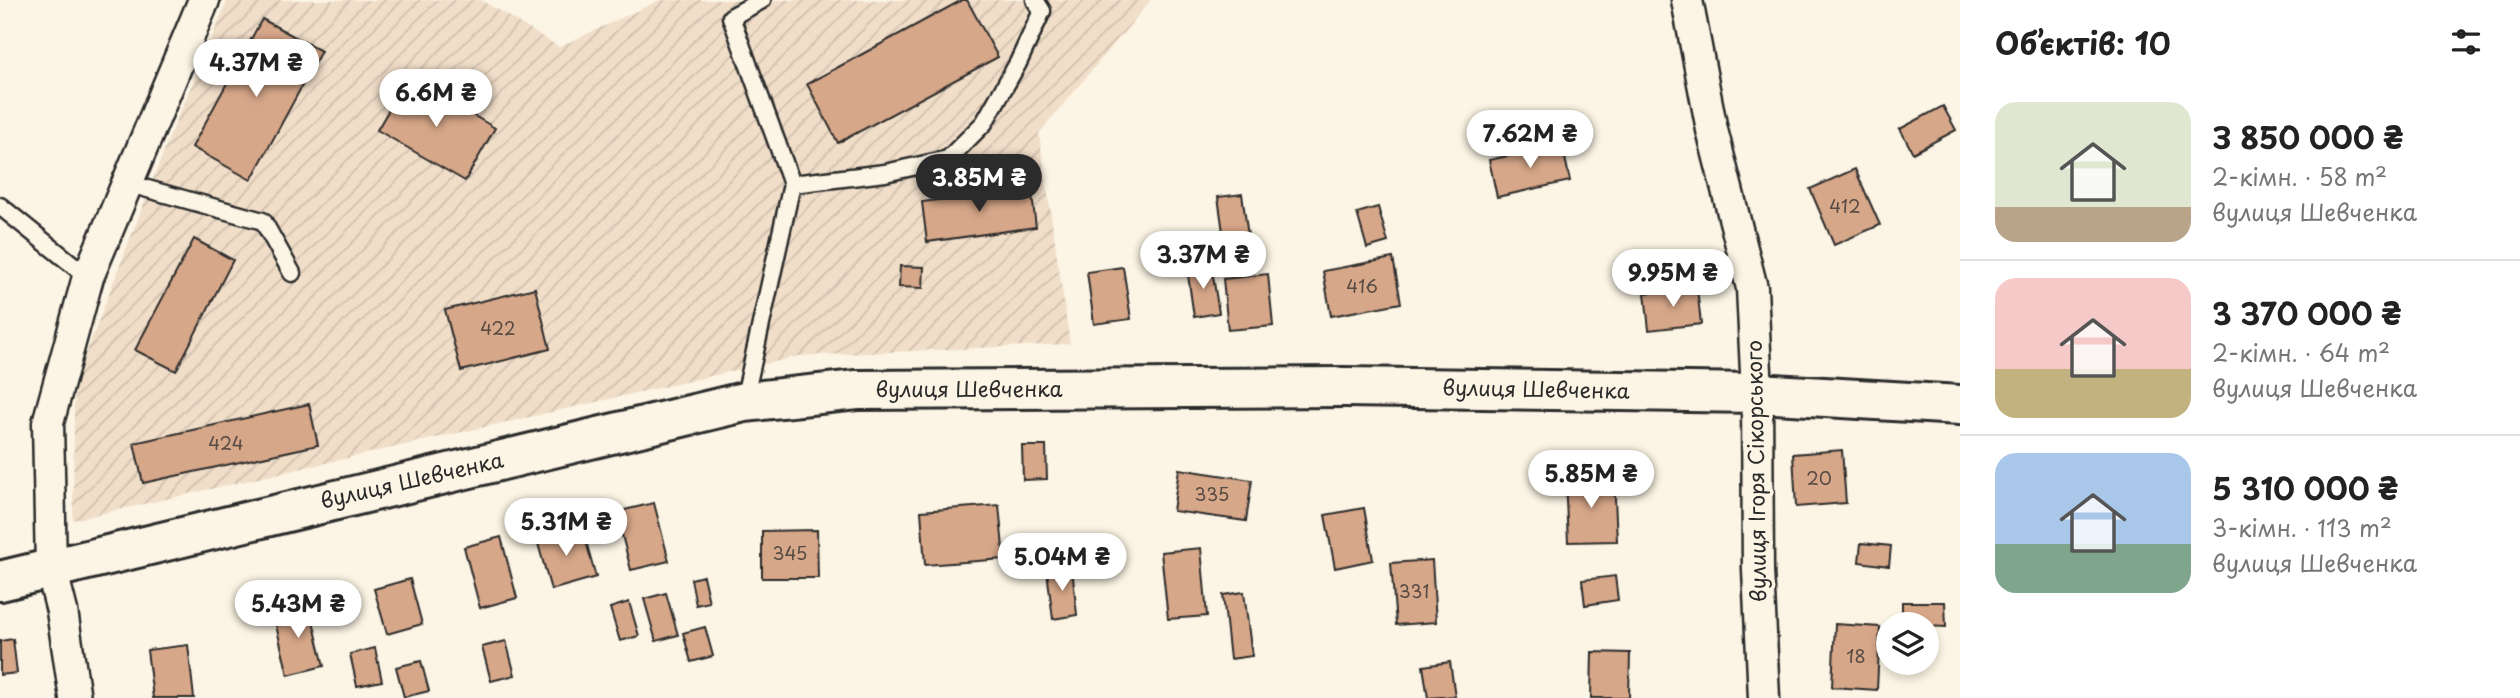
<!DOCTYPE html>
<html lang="uk">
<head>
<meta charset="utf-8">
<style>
	body { margin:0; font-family:"Playpen Sans",sans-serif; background:#f2f2f2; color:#222; height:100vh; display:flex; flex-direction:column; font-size:26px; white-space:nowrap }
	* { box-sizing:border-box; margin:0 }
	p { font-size:23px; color:#767676 }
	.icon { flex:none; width:38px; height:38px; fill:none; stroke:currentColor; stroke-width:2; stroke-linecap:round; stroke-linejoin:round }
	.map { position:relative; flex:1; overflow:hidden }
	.drawer { display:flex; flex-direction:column; background:#fff; width:560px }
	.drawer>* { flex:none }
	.tools { position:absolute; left:1876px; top:612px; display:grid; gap:14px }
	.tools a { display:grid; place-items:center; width:63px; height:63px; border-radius:50%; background:#fff; box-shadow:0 4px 10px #0003; font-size:35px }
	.price { position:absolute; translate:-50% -60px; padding:0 16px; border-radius:24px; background:#fff; color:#222; font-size:23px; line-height:46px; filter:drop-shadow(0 2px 4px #0008) }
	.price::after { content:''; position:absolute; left:50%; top:42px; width:21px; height:16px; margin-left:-10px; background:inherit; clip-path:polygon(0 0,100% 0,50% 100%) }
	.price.current { background:#2b2b2b; color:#fff }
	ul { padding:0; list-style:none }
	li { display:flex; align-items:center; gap:21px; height:175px; padding:0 35px }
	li+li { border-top:2px solid #e0e0e0 }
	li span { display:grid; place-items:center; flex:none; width:196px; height:140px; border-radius:21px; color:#555 }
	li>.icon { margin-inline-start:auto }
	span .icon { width:84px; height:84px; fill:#fffc; stroke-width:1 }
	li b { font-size:30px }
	h2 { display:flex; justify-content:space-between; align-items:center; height:84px; padding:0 35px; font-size:30px }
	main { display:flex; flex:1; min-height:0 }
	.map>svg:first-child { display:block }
</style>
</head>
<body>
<main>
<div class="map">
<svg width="1960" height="698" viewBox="0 0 1960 698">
	<defs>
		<pattern id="industrial-furrows" width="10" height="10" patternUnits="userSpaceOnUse" patternTransform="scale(1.75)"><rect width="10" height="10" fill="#f1dec9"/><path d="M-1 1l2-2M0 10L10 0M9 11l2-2" fill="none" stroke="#cfbfad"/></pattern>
	</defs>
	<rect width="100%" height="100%" fill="#fcf5e5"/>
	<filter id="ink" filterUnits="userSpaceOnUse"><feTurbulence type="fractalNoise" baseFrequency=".0143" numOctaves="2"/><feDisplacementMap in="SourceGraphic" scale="14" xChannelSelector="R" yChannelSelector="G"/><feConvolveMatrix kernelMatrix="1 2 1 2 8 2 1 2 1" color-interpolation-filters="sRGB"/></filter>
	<g filter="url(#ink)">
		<path fill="url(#industrial-furrows)" d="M228,0H481L559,47L660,0H1151L1039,133L1070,344L800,356L73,520L74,404L78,374L169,138Z"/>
		<g fill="#d7a789" stroke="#2b2b2b" stroke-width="2">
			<path d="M962,0H967L998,57L838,143L807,84Z"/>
			<path d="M262,19L321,51L251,180L192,147Z"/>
			<path d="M408,77L495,128L465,181L377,130Z"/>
			<path d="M1943,106L1956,130L1913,153L1900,129Z"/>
			<path d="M1562,144L1570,181L1497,197L1489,160Z"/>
			<path d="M1855,169L1880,225L1834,245L1810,189Z"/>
			<path d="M1031,187L1036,227L927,242L922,202Z"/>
			<path d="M1242,194L1248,236L1224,239L1218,197Z"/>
			<path d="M1378,207L1388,242L1367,248L1357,213Z"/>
			<path d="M194,239L233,260L176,371L135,350Z"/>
			<path d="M1393,258L1401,303L1331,316L1323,271Z"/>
			<path d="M1211,264L1219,313L1194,317L1187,268Z"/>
			<path d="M900,266L924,267L923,288L899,287Z"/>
			<path d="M1123,267L1131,319L1094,324L1087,272Z"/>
			<path d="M1268,274L1273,326L1228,330L1223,279Z"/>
			<path d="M535,288L550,349L461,371L445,310Z"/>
			<path d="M1697,288L1701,324L1649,330L1645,293Z"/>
			<path d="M309,404L318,445L143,483L134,443Z"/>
			<path d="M1022,446H1046L1047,479L1023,480Z"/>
			<path d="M1842,450L1846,503L1796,507L1793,454Z"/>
			<path d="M1179,469L1252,480L1246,521L1173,511Z"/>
			<path d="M1614,477L1617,541L1568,542L1565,479Z"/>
			<path d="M654,503L669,561L631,570L616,512Z"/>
			<path d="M999,505L1004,559L925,565L921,511Z"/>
			<path d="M1364,508L1373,560L1335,568L1325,515Z"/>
			<path d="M582,527L596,577L551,590L537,540Z"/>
			<path d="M817,530L818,578H762V531Z"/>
			<path d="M501,537L517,598L480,608L464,547Z"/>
			<path d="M1861,543L1891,546L1889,566L1859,562Z"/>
			<path d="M1201,548L1207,616L1168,619L1161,552Z"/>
			<path d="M1432,560L1436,622L1396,625L1391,563Z"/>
			<path d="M1072,568L1077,615L1053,619L1047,571Z"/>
			<path d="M703,576L709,602L696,605L691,579Z"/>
			<path d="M1615,576L1618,600L1585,605L1582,580Z"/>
			<path d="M410,579L422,624L387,634L374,589Z"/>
			<path d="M1244,592L1252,656L1230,659L1223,595Z"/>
			<path d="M666,593L678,635L656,641L644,599Z"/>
			<path d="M629,602L639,636L620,641L610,608Z"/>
			<path d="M1902,602H1945L1946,627L1902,625Z"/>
			<path d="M309,605L324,666L288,675L273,613Z"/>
			<path d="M1835,624L1880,627L1877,690L1832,687Z"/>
			<path d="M705,627L713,656L691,662L683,633Z"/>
			<path d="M13,639L17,673L0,675V641Z"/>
			<path d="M506,641L515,675L491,681L482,647Z"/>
			<path d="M188,645L194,698H153L147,650Z"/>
			<path d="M375,648L382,681L357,686L350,654Z"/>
			<path d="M1592,652L1630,653L1629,698H1591Z"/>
			<path d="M421,661L429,691L404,697L396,667Z"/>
			<path d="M1450,662L1455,696L1428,698L1423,666Z"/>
		</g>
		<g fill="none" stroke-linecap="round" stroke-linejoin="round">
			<defs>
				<g id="lane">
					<path d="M126,183L263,221L292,273"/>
					<path d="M792,184L885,173L948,159L984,123L1018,63L1042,11L1035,0"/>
					<path d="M0,206L88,277"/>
					<path d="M744,401L792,184L731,17L762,0"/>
				</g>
				<g id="street">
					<path d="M1687,0L1712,130L1752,288L1757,393L1758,570L1764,698"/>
					<path d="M75,698L62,611L51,568L48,423L88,277L204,0"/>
				</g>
				<path id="secondary" d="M0,581L744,402L857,390L1344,387L1757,393L1960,405"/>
			</defs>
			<use href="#lane" stroke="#2b2b2b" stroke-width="21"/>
			<use href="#street" stroke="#2b2b2b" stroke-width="35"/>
			<use href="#secondary" stroke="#2b2b2b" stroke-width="44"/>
			<use href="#lane" stroke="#fcf5e5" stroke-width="16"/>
			<use href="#street" stroke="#fcf5e5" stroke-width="30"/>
			<use href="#secondary" stroke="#fcf5e5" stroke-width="38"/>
		</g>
	</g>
	<g text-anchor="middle" stroke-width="7" stroke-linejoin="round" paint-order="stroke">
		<g font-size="18" fill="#564a42">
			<text x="1845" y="213">412</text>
			<text x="1362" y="293">416</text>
			<text x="498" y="335">422</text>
			<text x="226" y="450">424</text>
			<text x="1819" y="485">20</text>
			<text x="1212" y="501">335</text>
			<text x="790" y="560">345</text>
			<text x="1414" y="598">331</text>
			<text x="1856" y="663">18</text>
		</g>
		<g font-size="21" fill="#2b2b2b" stroke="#fcf5e5">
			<text x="969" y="397">вулиця Шевченка</text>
			<text transform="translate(1536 390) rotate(1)" y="7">вулиця Шевченка</text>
			<text transform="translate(1757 471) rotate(-91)" y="7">вулиця Ігоря Сікорського</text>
			<text transform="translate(412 481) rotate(-13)" y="7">вулиця Шевченка</text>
		</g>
	</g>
</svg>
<div class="tools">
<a><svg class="icon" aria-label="layers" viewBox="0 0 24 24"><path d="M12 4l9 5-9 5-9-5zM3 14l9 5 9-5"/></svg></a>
</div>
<b class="price" style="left:256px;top:99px">4.37M ₴</b>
<b class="price" style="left:436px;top:129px">6.6M ₴</b>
<b class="price" style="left:1530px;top:170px">7.62M ₴</b>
<b class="price current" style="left:979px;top:214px">3.85M ₴</b>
<b class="price" style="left:1203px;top:291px">3.37M ₴</b>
<b class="price" style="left:1673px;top:309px">9.95M ₴</b>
<b class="price" style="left:1591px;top:510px">5.85M ₴</b>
<b class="price" style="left:566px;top:558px">5.31M ₴</b>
<b class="price" style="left:1062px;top:593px">5.04M ₴</b>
<b class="price" style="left:298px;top:640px">5.43M ₴</b>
</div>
<section class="drawer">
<h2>Об’єктів: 10<svg class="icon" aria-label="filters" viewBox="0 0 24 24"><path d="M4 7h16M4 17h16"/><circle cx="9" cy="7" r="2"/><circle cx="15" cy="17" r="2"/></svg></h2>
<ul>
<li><span style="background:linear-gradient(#dfe7d0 75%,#b9a48a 0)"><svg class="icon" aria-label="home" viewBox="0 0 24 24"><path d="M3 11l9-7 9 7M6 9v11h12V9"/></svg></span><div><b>3 850 000 ₴</b><p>2-кімн. · 58 m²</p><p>вулиця Шевченка</p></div></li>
<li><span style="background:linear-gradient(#f6c9c9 65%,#c2b280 0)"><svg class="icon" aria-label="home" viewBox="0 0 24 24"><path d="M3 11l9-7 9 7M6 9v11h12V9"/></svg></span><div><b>3 370 000 ₴</b><p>2-кімн. · 64 m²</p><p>вулиця Шевченка</p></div></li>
<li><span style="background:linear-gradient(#a9c7e8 65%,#7fa58c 0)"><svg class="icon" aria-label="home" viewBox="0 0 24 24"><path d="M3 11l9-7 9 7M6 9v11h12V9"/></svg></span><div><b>5 310 000 ₴</b><p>3-кімн. · 113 m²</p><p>вулиця Шевченка</p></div></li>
</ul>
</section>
</main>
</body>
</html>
